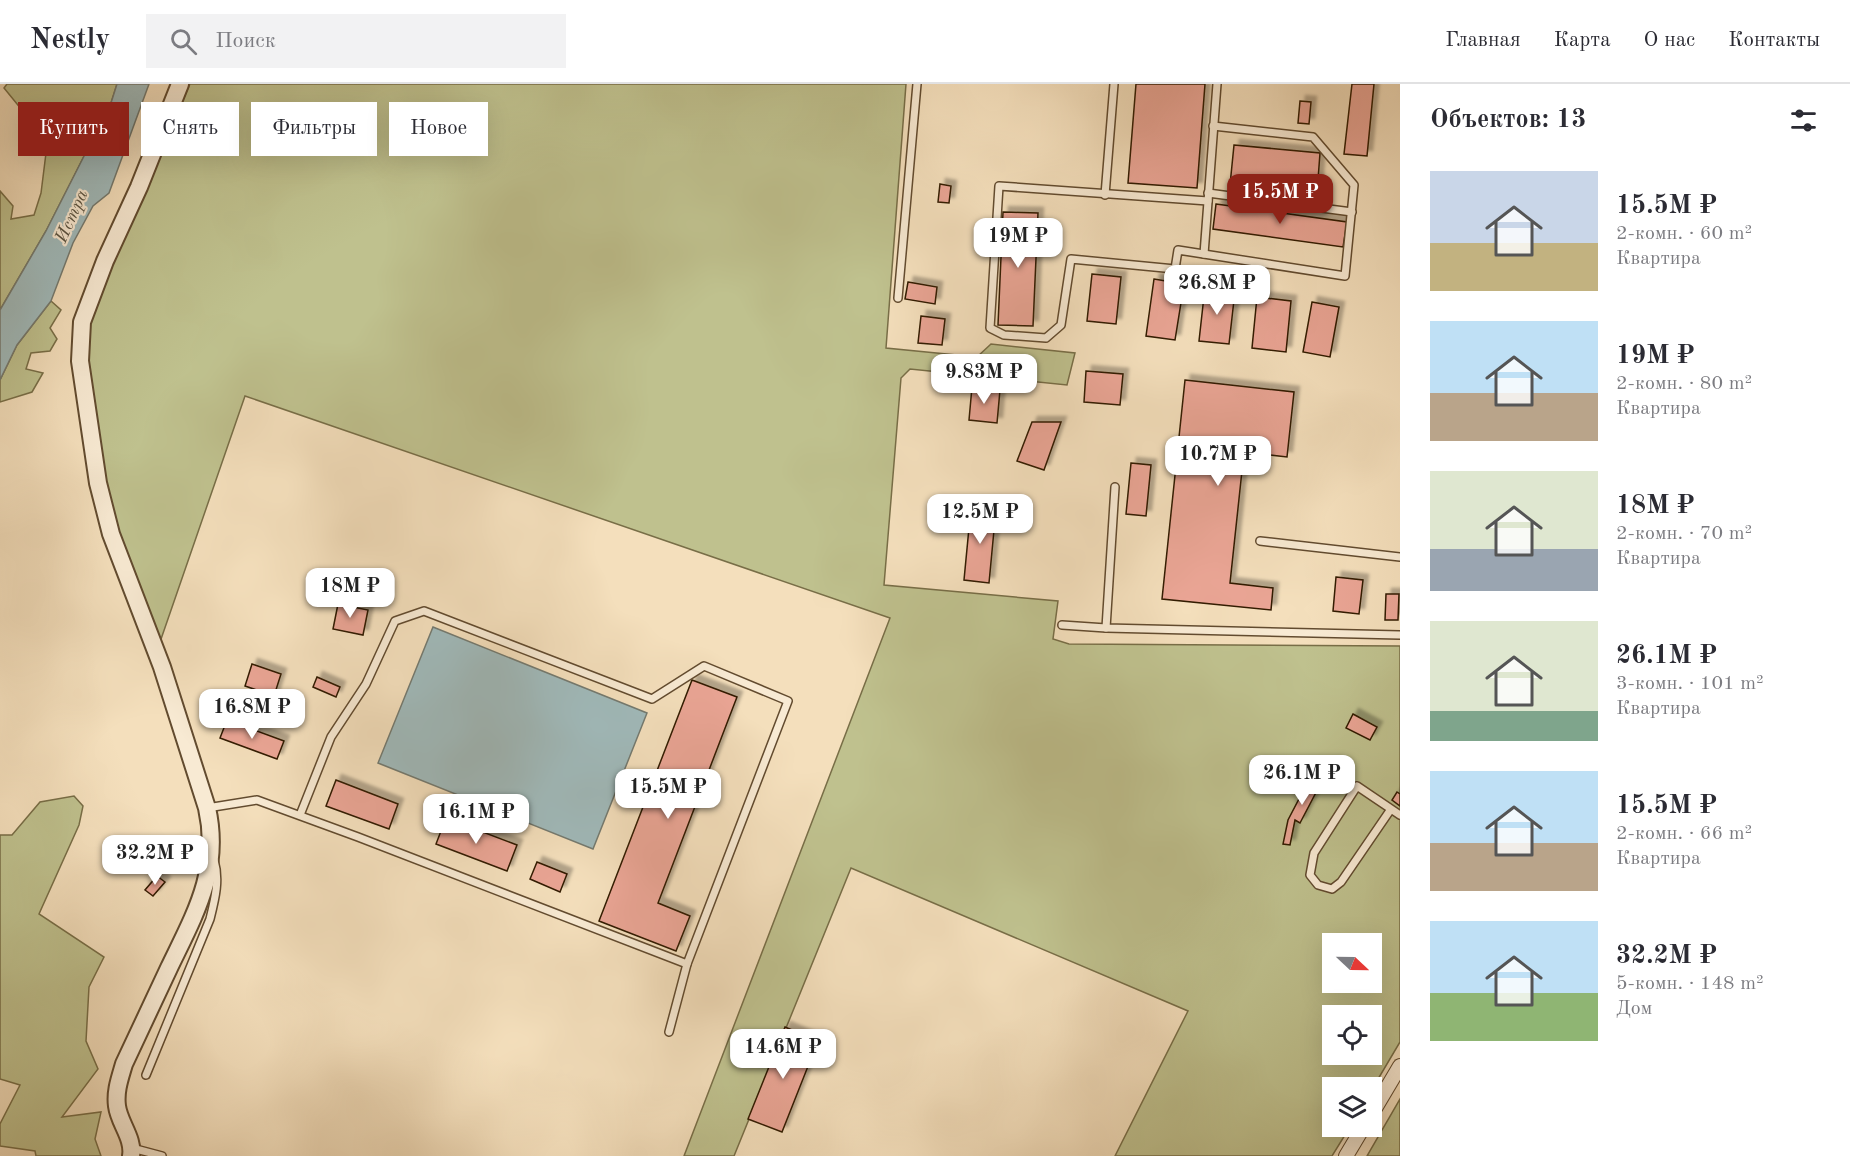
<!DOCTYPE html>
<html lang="ru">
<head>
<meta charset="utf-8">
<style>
	body { margin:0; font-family:"Old Standard TT",serif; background:#f2f2f3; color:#2b2b33; height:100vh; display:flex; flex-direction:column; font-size:22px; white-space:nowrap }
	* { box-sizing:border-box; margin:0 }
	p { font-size:20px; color:#7c7c81 }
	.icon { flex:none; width:33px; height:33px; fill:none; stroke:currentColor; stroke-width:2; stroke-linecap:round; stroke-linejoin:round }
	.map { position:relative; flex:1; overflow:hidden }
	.details { display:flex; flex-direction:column; background:#fff; width:450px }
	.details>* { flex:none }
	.guide { position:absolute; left:18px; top:18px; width:570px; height:54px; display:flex; gap:12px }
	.needle { width:39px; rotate:112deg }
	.fabs { position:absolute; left:1322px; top:849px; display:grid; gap:12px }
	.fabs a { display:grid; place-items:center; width:60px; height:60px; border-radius:0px; background:#fff; box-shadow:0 6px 24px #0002; font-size:30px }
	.price { position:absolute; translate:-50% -51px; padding:0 14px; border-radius:12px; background:#fff; color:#222; font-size:20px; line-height:39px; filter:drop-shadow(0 2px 3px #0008) }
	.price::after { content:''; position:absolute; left:50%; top:36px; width:18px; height:14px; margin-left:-9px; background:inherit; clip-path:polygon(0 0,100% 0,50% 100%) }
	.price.current { background:#8f2418; color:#fff }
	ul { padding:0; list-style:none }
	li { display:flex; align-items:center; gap:18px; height:150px; padding:0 30px }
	li span { display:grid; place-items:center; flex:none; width:168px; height:120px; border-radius:0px; color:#555 }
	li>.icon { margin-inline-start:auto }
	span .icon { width:72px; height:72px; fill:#fffc; stroke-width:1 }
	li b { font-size:26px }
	h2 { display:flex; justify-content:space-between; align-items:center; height:72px; padding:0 30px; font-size:26px }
	.tag { padding:0 21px; border-radius:0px; background:#fff; box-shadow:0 6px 24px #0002; font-size:21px; line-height:54px }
	.tag.current { background:#8f2418; color:#fff }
	header { display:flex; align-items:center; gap:36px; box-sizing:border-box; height:84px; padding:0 30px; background:#fff; border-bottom:2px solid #e1e1e2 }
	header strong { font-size:28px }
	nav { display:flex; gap:33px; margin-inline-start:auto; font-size:21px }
	.search { width:420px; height:54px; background:#f2f2f3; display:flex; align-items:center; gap:15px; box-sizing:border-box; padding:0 21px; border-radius:0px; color:#7c7c81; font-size:22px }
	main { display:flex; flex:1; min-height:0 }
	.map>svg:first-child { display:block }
</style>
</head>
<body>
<header>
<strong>Nestly</strong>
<div class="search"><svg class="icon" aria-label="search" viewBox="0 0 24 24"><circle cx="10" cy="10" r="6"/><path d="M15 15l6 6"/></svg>Поиск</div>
<nav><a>Главная</a><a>Карта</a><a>О нас</a><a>Контакты</a></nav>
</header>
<main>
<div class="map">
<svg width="1400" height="1072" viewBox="0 0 1400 1072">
	<defs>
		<filter id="shadow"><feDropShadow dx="5.5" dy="-5.5" stdDeviation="1.5" flood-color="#0004"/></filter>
	</defs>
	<rect width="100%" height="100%" fill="#f4dfbc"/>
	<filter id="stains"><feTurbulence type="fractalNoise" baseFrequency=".00333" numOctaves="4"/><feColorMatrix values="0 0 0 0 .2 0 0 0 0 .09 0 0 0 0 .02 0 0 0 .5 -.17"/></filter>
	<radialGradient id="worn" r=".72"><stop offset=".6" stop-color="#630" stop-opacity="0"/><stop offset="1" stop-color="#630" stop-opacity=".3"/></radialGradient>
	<g fill="#bfc18e" stroke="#786e47" stroke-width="1.5" fill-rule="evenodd">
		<path d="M7,0H117L111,19L46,147L0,226V107L13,122L11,135L34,131L41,109L48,53L26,31L4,4Z"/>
		<path d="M190,0H906L886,264L977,273L991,260L1075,269L1067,301L910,285L901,294L884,501L1058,517L1053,555L1069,560L1400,562V958L1371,1007V1004H1332V1042L1350,1043L1332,1072H1115L1188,927L851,784L734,1072H684L890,534L245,312L160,558L111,430L85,299L91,234L125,149ZM1332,860H1371V898H1332ZM1332,932H1371V970H1332Z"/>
		<path d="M51,217L61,226L50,244L57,255L50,267L31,269L26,285L43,289L32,308L0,318V296L17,261Z"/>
		<path d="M74,712L83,722L79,741L39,830L104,873L89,903L86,957L98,985L62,1033L101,1028L95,1055L101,1072H36L35,1067L0,1062V1040L20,1001L0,995V751H12L40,718Z"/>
		<path d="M1400,1015V1072H1367Z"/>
	</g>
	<g fill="#a0babb" stroke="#747a70" stroke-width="1.5">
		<path d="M117,0H149L109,109L93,122L73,159L51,217L17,261L0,296V226L46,147L111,19Z"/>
		<path d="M433,543L647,629L593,765L378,679Z"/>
	</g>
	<g fill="#eaa595" stroke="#311a00" stroke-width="1.5" filter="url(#shadow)">
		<path d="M1136,0H1205L1197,104L1128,99Z"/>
		<path d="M1352,0H1374L1367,72L1344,70Z"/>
		<path d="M1300,17L1311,18L1309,40L1298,39Z"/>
		<path d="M1234,61L1320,69L1317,109L1230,101Z"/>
		<path d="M940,100L951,102L949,119L938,118Z"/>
		<path d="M1216,120L1347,138L1343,163L1213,145Z"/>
		<path d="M1003,128L1038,129L1033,242L998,241Z"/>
		<path d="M1092,190L1121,193L1116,240L1087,237Z"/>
		<path d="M1154,195L1184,200L1175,256L1146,252Z"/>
		<path d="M908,198L937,203L935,220L905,215Z"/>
		<path d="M1205,203L1235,207L1229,260L1199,257Z"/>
		<path d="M1257,213L1291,217L1286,268L1252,264Z"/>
		<path d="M1312,218L1339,223L1330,273L1303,268Z"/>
		<path d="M921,232L945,235L942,261L918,259Z"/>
		<path d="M1086,287L1123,290L1120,321L1084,318Z"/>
		<path d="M1185,296L1294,308L1287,373L1244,368L1230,499L1273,504L1271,526L1162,515Z"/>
		<path d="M972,303L1000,306L997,339L969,336Z"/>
		<path d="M1032,338H1061L1044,386L1017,377Z"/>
		<path d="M1131,379L1151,381L1146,432L1126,430Z"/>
		<path d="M971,423L996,425L989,499L964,496Z"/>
		<path d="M1336,493L1363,496L1359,530L1333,527Z"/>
		<path d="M1386,510H1399L1398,536H1385Z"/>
		<path d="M338,520L368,526L363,551L333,545Z"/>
		<path d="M252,580L281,590L274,612L245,602Z"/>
		<path d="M317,593L340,603L336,613L313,603Z"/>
		<path d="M692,596L737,613L658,819L690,832L676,867L599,837Z"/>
		<path d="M1353,630L1377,643L1370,656L1346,644Z"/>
		<path d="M227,636L284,657L277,675L220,654Z"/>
		<path d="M1312,690L1323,695L1300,739L1295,736L1290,761L1283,760L1288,736Z"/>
		<path d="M336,696L398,720L389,745L326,722Z"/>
		<path d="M1397,708L1400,710V722L1392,716Z"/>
		<path d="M446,734L517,761L507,787L436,760Z"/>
		<path d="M537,778L567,790L560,808L530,795Z"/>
		<path d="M157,792L165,798L153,812L145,806Z"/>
		<path d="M785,943L818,957L782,1048L748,1035Z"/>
	</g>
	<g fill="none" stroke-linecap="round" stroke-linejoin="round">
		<defs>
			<g id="service">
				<path d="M1208,109L1352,128"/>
				<path d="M1105,111L1114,0"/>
				<path d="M1208,117L999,102L990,244L1004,251L1046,254L1061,241L1071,175L1175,185L1178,166L1345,192L1354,101L1313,53L1213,42"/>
				<path d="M1204,170L1217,0"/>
				<path d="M898,214L917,0"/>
				<path d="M1115,403L1106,544L1400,551"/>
				<path d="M1260,457L1400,473"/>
				<path d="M1062,541L1106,544"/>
				<path d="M207,724L257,716L358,753L687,880"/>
				<path d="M1391,725L1341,798L1332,805L1318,801L1310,791L1314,769L1357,702L1400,731"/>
				<path d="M300,731L331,653L366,600L395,537L424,527L652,615L704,582L788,617L687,880L669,948"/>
				<path d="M146,991L210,835C215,815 220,796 214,776"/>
				<path d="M132,1064L162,1072"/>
			</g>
			<g id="minor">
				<path d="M1371,1031L1400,982"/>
				<path d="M1346,1072L1364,1042"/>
			</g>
			<path id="tertiary" d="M131,1072C134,1054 119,1039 117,1022C115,1007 120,994 124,980C139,948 154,916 169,884C195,830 221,786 207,724L162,583L111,450L98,399L80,277L82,238L105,177L139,103L180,0"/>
		</defs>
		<use href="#service" stroke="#624b2f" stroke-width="10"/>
		<use href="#minor" stroke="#624b2f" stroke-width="16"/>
		<use href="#tertiary" stroke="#624b2f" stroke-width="20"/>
		<use href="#service" stroke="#f8ead3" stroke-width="7"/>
		<use href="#minor" stroke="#f8ead3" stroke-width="14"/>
		<use href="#tertiary" stroke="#f8ead3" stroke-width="16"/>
	</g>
	<g text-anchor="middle" stroke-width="4.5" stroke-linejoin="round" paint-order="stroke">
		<g font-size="18" font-style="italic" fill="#585241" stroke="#f8ead3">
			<text transform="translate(71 132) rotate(-66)" y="6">Истра</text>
		</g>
	</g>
	<rect width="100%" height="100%" filter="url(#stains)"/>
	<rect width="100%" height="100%" fill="url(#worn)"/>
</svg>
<div class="fabs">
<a><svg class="needle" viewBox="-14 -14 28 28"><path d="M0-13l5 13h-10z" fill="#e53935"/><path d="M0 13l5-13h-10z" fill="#7c7c81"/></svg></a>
<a><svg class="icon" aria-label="locate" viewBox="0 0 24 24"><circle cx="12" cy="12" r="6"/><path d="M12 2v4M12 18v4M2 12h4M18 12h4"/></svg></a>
<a><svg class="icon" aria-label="layers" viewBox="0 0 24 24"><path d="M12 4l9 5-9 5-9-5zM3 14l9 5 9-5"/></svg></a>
</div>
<b class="price current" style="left:1280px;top:141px">15.5M ₽</b>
<b class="price" style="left:1018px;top:185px">19M ₽</b>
<b class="price" style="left:1217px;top:232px">26.8M ₽</b>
<b class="price" style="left:984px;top:321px">9.83M ₽</b>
<b class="price" style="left:1218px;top:403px">10.7M ₽</b>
<b class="price" style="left:980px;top:461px">12.5M ₽</b>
<b class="price" style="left:350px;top:535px">18M ₽</b>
<b class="price" style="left:252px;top:656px">16.8M ₽</b>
<b class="price" style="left:1302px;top:722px">26.1M ₽</b>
<b class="price" style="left:668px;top:736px">15.5M ₽</b>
<b class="price" style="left:476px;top:761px">16.1M ₽</b>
<b class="price" style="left:155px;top:802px">32.2M ₽</b>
<b class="price" style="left:783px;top:996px">14.6M ₽</b>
<div class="guide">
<a class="tag current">Купить</a>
<a class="tag">Снять</a>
<a class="tag">Фильтры</a>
<a class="tag">Новое</a>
</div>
</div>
<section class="details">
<h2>Объектов: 13<svg class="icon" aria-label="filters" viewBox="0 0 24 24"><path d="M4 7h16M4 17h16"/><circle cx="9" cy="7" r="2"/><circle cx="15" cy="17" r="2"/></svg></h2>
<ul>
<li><span style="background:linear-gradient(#c9d6e8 60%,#c2b280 0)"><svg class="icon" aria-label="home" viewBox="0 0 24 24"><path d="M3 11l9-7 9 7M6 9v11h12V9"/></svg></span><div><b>15.5M ₽</b><p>2-комн. · 60 m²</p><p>Квартира</p></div></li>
<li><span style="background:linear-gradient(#bfe0f5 60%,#b9a48a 0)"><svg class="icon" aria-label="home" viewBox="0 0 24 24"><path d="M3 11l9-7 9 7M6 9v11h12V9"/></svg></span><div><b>19M ₽</b><p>2-комн. · 80 m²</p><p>Квартира</p></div></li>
<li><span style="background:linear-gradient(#dfe7d0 65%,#9aa5b1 0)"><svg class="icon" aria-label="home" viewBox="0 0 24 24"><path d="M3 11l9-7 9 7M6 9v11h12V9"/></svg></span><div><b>18M ₽</b><p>2-комн. · 70 m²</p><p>Квартира</p></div></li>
<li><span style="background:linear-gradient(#dfe7d0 75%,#7fa58c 0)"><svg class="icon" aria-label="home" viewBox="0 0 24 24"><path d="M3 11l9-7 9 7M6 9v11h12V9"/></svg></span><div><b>26.1M ₽</b><p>3-комн. · 101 m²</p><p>Квартира</p></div></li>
<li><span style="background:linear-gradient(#bfe0f5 60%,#b9a48a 0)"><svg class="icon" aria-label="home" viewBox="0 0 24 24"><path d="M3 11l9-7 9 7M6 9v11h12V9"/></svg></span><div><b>15.5M ₽</b><p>2-комн. · 66 m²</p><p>Квартира</p></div></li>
<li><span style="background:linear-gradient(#bfe0f5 60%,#8fb573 0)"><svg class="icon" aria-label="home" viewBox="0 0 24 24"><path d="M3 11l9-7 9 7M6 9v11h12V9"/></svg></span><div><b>32.2M ₽</b><p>5-комн. · 148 m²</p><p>Дом</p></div></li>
</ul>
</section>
</main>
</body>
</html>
